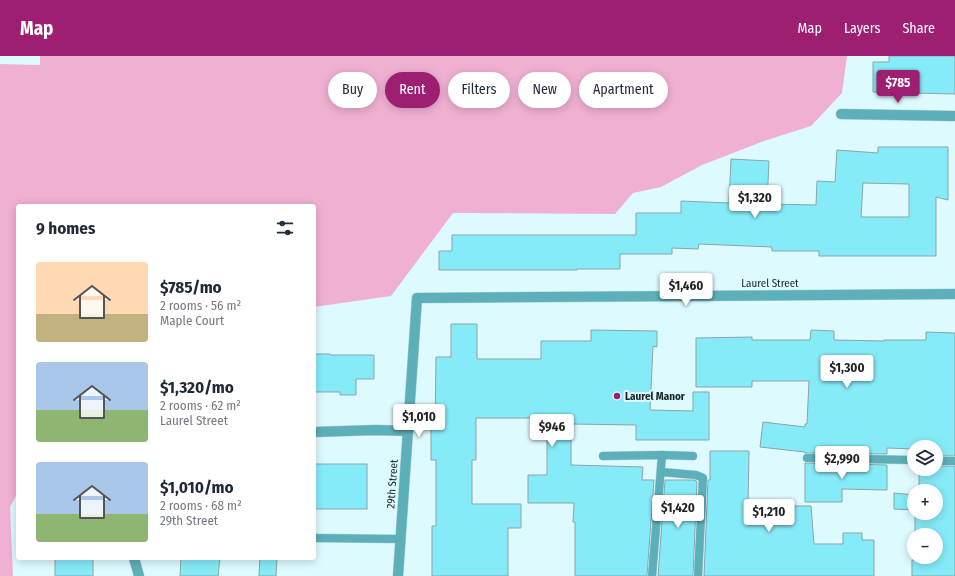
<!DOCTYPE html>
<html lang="en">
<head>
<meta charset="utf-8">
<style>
	body { margin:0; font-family:"Fira Sans Condensed",sans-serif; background:#f2f2f3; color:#1f2937; height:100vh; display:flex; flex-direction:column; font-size:15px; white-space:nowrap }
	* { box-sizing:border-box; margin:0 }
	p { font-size:13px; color:#747a83 }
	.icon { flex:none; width:22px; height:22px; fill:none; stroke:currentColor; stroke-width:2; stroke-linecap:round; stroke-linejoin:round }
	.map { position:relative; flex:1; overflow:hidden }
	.sheet { position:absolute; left:16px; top:148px; width:300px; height:356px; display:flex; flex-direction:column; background:#fff; border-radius:4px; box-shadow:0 2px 10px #0003 }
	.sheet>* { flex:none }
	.guide { position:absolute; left:328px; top:16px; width:380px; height:36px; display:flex; gap:8px }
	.tools { position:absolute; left:907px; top:384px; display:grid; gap:8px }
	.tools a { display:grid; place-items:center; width:36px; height:36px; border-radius:50%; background:#fff; box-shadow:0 2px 10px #0003; font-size:20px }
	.price { position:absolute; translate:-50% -34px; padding:0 9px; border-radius:4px; background:#fff; color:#222; font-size:13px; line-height:26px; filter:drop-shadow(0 1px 2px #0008) }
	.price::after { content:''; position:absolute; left:50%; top:24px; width:12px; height:9px; margin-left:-6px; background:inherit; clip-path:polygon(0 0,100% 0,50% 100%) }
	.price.active { background:#9e1e71; color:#fff }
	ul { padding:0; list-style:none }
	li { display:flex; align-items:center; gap:12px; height:100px; padding:0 20px }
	li span { display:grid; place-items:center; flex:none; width:112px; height:80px; border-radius:4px; color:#555 }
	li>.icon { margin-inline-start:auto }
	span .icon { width:48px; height:48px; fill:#fffc; stroke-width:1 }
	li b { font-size:17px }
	h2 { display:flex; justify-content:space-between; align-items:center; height:48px; padding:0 20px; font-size:17px }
	.chip { padding:0 14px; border-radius:18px; background:#fff; box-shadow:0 2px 10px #0003; font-size:14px; line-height:36px }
	.chip.active { background:#9e1e71; color:#fff }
	header { display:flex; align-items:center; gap:24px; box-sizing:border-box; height:56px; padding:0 20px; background:#9e1e71; color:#fff }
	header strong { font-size:19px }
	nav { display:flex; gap:22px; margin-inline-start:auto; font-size:14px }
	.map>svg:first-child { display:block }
</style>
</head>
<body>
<header>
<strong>Map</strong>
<nav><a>Map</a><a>Layers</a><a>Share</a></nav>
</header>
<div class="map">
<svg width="955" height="520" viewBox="0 0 955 520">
	<rect width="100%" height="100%" fill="#ddfafe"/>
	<path fill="#f0b0d2" d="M40,0H847L842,37L811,70L764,85L702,109L661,131L633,137L615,158L453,157L391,240L314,251V150H18V436L10,451L13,520H0V8L40,9Z"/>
	<g fill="#86ebf8" stroke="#89a5a8" fill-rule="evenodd">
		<path d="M889,0H955V38L873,36V6H889Z"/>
		<path d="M878,91H948V144L936,141V200H819V195H772V191L699,188L698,193L672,192V198H620V213H577V214H439V195H452V179H636V157H681V145L729,147L731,103L769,105L767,148L816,149L817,125L835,126L837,94L878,97ZM863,127L909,128V161H861Z"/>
		<path d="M451,268H477V303H541V285H591V274L657,275V291L653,290L650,354L693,355V336H709V384H636V369L571,368V409L643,411L642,424H654L647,520H575V466H573L574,447H528V419H547V362H476V404H472V448H521V472H508V520H432V470H436V404H431V373H435L436,301H451Z"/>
		<path d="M811,274L834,275V284L884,285V284H926V276L955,277V400H936V391H914V393L887,392V398L805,397V396L760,391L763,366L805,371V368H807L809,325H752V331H696V282L752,281V284H810Z"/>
		<path d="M314,298H330V299H374V323H356V339H340V336H314Z"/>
		<path d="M710,395H749L748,450H811L814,488H843V477H862V484H874V520H704L708,424H710Z"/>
		<path d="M805,407L887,409V434L842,433V446H805Z"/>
		<rect x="314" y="408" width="53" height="45"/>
		<path d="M936,410H955V520H912V504H915V501H936V479H915V457H936V435H919V413H936Z"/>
		<path d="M665,424H695L697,426L693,520H658Z"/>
		<path d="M894,437L914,439V454L894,453Z"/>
		<rect x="55" y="502" width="38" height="18"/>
		<path d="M181,502H220L218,520H180Z"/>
		<path d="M260,502H277L276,520H259Z"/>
	</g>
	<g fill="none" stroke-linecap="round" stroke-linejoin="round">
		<defs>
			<g id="service">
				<path d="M603,400L662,399L693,400"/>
				<path d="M807,402L914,404"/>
				<path d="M936,405H955"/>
				<path d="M661,416L696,419L703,422L698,520"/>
				<path d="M314,482L401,483"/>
				<path d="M652,520L662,399"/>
			</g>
			<g id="minor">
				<path d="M841,58L955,60"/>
				<path d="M314,376L376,374L408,375"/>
				<path d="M134,502L139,520"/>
				<path d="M398,520L417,242L955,238"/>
			</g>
		</defs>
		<use href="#service" stroke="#bad3d7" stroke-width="9"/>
		<use href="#minor" stroke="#bad3d7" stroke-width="11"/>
		<use href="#service" stroke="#5dafb9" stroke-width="8"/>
		<use href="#minor" stroke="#5dafb9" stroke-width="10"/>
	</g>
	<circle fill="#9e1e71" stroke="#ddfafe" stroke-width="1.5" cx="617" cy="340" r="4"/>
	<g text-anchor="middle" stroke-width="4" stroke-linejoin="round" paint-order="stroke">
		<g font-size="11" fill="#182324" stroke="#ddfafe">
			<text x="770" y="231">Laurel Street</text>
			<text transform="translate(392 428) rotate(-86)" y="4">29th Street</text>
		</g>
		<g font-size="11" font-weight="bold" fill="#182324" stroke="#ddfafe" text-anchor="start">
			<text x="625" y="344">Laurel Manor</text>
		</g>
	</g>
</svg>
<div class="tools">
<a><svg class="icon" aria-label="layers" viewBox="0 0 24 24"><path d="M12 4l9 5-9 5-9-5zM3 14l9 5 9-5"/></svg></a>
<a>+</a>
<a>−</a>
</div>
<b class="price active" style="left:898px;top:48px">$785</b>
<b class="price" style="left:755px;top:163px">$1,320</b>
<b class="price" style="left:686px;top:251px">$1,460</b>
<b class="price" style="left:847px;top:333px">$1,300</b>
<b class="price" style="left:419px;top:382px">$1,010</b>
<b class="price" style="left:552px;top:392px">$946</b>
<b class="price" style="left:842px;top:424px">$2,990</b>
<b class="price" style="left:678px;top:473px">$1,420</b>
<b class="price" style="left:769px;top:477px">$1,210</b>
<div class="guide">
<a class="chip">Buy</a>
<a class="chip active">Rent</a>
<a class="chip">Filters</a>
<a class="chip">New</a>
<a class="chip">Apartment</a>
</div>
<section class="sheet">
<h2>9 homes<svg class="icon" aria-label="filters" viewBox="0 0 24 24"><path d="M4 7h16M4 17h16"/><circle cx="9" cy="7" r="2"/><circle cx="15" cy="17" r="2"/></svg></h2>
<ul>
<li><span style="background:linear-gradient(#ffd9b3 65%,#c2b280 0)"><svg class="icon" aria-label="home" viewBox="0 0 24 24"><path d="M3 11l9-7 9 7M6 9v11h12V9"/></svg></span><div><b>$785/mo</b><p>2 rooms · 56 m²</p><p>Maple Court</p></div></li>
<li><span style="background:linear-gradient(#a9c7e8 60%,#8fb573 0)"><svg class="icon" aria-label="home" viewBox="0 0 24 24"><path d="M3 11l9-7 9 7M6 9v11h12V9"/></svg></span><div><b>$1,320/mo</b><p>2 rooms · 62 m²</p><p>Laurel Street</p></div></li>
<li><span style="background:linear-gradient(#a9c7e8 65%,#8fb573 0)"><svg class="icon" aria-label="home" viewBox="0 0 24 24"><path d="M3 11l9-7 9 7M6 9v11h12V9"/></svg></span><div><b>$1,010/mo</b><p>2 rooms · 68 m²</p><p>29th Street</p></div></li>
</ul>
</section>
</div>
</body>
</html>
